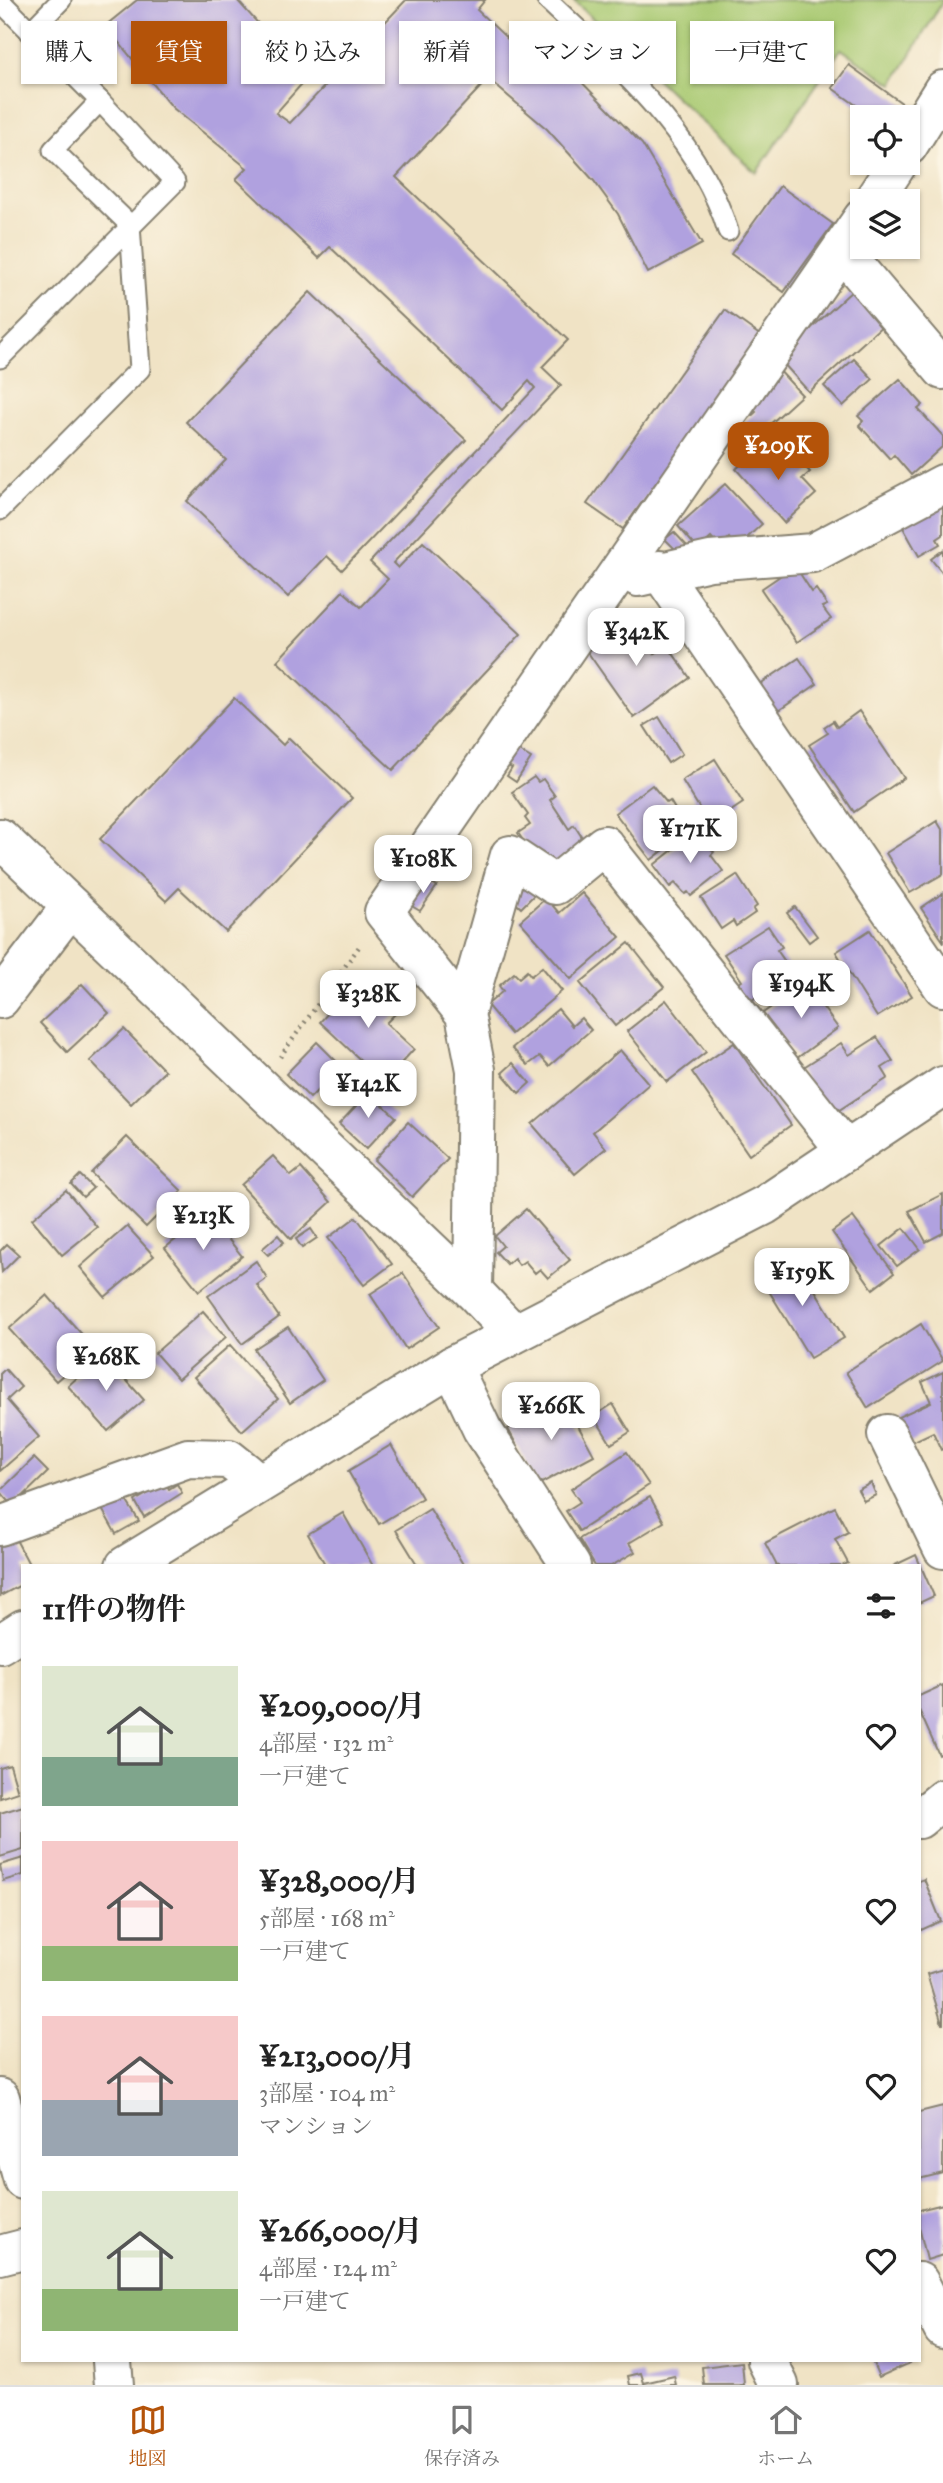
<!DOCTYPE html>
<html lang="ja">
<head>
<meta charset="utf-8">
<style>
	body { margin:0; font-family:"IM FELL Great Primer","Noto Serif JP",serif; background:#f2f2f2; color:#222; height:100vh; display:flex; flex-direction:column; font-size:26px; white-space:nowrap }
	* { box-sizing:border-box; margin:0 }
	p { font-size:23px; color:#767676 }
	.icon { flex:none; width:38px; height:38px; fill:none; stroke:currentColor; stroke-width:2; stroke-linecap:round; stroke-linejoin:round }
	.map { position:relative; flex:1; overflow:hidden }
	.side { position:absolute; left:21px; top:1564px; width:900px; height:798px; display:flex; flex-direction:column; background:#fff; border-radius:0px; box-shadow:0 2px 5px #0004 }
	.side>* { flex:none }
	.top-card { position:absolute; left:21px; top:21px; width:901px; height:63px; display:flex; gap:14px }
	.buttons { position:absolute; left:850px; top:105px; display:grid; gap:14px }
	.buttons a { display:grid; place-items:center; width:70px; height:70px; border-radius:0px; background:#fff; box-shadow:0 2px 5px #0004; font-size:35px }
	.price { position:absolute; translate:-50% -60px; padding:0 16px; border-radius:14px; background:#fff; color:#222; font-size:23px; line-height:46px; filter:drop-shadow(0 2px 4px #0008) }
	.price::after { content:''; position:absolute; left:50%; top:42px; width:21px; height:16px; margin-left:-10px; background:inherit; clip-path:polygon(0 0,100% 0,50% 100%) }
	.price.selected { background:#b45309; color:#fff }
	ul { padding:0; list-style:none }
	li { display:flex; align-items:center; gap:21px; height:175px; padding:0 21px }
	li span { display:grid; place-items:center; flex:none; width:196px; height:140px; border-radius:0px; color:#555 }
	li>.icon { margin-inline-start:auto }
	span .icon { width:84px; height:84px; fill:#fffc; stroke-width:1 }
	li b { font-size:30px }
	h2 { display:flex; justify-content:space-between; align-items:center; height:84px; padding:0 21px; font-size:30px }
	.chip { padding:0 24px; border-radius:0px; background:#fff; box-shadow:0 2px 5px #0004; font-size:24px; line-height:63px }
	.chip.selected { background:#b45309; color:#fff }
	.menu { display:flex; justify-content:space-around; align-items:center; height:98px; border-top:2px solid #e0e0e0; background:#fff; font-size:19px; color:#767676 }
	.menu a { display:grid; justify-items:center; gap:4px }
	.menu .selected { color:#b45309 }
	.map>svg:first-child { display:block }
</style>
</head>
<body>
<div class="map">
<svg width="943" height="2385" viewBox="0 0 943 2385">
	<rect width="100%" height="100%" fill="#fcf5e5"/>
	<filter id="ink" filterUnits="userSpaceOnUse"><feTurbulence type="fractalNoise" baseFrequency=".0143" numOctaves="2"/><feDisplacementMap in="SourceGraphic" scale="14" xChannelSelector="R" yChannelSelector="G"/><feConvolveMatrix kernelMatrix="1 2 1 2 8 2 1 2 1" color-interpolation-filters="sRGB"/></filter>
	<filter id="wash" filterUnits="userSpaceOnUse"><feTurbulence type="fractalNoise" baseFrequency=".00686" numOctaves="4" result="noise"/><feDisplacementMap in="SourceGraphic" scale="28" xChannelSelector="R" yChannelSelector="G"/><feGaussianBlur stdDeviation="1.57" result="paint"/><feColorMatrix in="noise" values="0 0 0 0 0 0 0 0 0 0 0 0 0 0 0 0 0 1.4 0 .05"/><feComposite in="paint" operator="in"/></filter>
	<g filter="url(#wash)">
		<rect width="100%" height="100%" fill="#f0e3c5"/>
		<path fill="#a8c971" stroke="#627246" stroke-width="2" d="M573,0H943V1L893,84L841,49L756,173Z"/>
		<g id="blocks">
			<g fill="#b0a1df">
				<path d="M137,0H237L307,78L276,113L290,123L406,0H485L477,10L517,48L528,33L569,69L642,144L702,244L648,273L618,214L594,181L547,129L488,79L396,177L568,340L542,367L561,385L393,563L398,568L423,542L521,634L393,770L277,661L343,591L361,607L388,579L370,562L535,388L529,381L502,410L330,247L319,258L236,179L247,168L173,108L105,26Z"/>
				<path d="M849,65L910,109L904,117H873L832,88Z"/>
				<path d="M780,186L833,224L784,292L731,254Z"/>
				<path d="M853,290L884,324L809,392L783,363L797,349L793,345Z"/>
				<path d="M310,292L466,440L342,570L327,556L288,597L187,501L226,460L186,422Z"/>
				<path d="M725,310L761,336L623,529L587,504Z"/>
				<path d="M854,359L873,379L843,406L824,386Z"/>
				<path d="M777,368L802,395L756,437L744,423L756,412L748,403Z"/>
				<path d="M900,379L923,405L918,409L943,436V446L911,475L894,455L890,459L859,425L863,421L858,416Z"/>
				<path d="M760,447L769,456L776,451L789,465L797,458L810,472L802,479L816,494L784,523L736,469Z"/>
				<path d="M725,484L762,524L737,547L729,538L719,547L711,538L698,549L678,526Z"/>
				<path d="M943,497V535L937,539L940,544L919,556L900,522Z"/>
				<path d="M674,532L687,546L679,553L665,539Z"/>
				<path d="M943,550V574L931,559Z"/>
				<path d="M795,566L812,592L816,589L827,605L822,607L831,619L797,642L761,589Z"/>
				<path d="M624,620L643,647L647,644L654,654L667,645L690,678L634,718L584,647Z"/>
				<path d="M799,658L817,684L775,713L757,686Z"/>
				<path d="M234,698L283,745L289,738L352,798L226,932L179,888L166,901L100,839Z"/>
				<path d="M859,711L904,778L854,812L809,745L828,733L824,727L833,721L837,727Z"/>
				<path d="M659,717L682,754L668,763L644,726Z"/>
				<path d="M513,747L531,758L516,782L507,776L512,768L504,764Z"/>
				<path d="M715,759L743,803L710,825L682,780Z"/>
				<path d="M534,777L538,782L543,779L555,796L550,800L569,829L574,825L587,845L543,869L518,833L530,825L525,818L528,815L512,792Z"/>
				<path d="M652,785L667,803L670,801L688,831L651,860L615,813Z"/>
				<path d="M937,821L943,831V874L910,893L886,853Z"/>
				<path d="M694,833L697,837L700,835L714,852L711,855L723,871L691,896L688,892L685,894L675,883L670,887L654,865Z"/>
				<path d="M737,875L757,906L753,909L755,913L736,926L733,921L721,929L701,898Z"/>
				<path d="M426,879L437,886L420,911L410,905Z"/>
				<path d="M519,879L535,894L521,908L506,894Z"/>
				<path d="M582,893L620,937L571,979L520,921L546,898L559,913Z"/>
				<path d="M943,893V941L921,908Z"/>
				<path d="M795,907L817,936L809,942L787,913Z"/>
				<path d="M768,926L782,947L777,950L793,973L746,1004L734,986L742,981L724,954Z"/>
				<path d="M870,930L912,996L877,1017L836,952Z"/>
				<path d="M629,943L664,987L615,1026L580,983Z"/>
				<path d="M542,967L562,991L511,1034L487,1005L503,991L499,986L514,973L519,978L527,971L531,976Z"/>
				<path d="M360,978L397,1012L386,1023L414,1049L384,1082L320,1022Z"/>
				<path d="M805,983L838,1028L797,1058L763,1013Z"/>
				<path d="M82,984L109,1013L67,1052L40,1023Z"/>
				<path d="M666,1000L706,1052L667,1082L627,1031Z"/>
				<path d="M558,1009L572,1026L581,1018L591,1030L549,1066L540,1056L528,1065L512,1048Z"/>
				<path d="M124,1029L165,1071L131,1104L90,1061Z"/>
				<path d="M877,1037L893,1061L882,1068L888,1078L830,1116L799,1070L841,1043L849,1055Z"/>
				<path d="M317,1042L341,1066L310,1098L286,1074Z"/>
				<path d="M734,1043L791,1125L749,1155L692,1072Z"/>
				<path d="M620,1050L649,1084L593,1132L606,1148L575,1174L532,1124Z"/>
				<path d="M513,1063L530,1083L519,1093L502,1073Z"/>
				<path d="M369,1092L396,1117L366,1149L339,1124Z"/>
				<path d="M408,1122L448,1159L412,1197L374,1160Z"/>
				<path d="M127,1137L182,1191L146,1227L91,1173Z"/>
				<path d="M273,1156L291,1176L301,1168L331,1202L291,1239L241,1185Z"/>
				<path d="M80,1175L93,1188L83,1197L71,1184Z"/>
				<path d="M66,1190L97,1227L62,1255L32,1219Z"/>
				<path d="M943,1194V1233L926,1242L909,1211Z"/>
				<path d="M526,1209L570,1260L548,1278L540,1269L535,1273L525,1261L519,1265L514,1258L507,1264L496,1252L503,1246L495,1236Z"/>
				<path d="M208,1214L242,1256L199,1291L165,1248Z"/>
				<path d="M356,1217L392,1264L364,1285L328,1238Z"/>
				<path d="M853,1217L894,1273L873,1289L832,1232Z"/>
				<path d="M127,1226L154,1256L105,1297L80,1267Z"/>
				<path d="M904,1228L920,1249L897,1266L881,1246Z"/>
				<path d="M311,1229L317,1238L302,1248L296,1239Z"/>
				<path d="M278,1235L284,1242L268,1255L262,1249Z"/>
				<path d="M7,1244L19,1255L2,1272L0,1251Z"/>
				<path d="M795,1257L844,1338L810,1358L761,1278Z"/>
				<path d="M256,1261L267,1278L257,1285L279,1317L242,1344L208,1296Z"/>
				<path d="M403,1273L439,1327L406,1349L370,1294Z"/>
				<path d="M47,1295L94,1348L56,1381L9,1329Z"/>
				<path d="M203,1311L226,1337L178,1379L155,1353Z"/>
				<path d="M921,1324L943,1361L868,1408L846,1372Z"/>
				<path d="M288,1327L323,1380L290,1403L254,1349Z"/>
				<path d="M230,1345L278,1399L242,1431L194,1377Z"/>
				<path d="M103,1354L144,1400L108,1431L68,1386Z"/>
				<path d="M5,1369L21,1387L7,1400L39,1437L0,1471V1374Z"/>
				<path d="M943,1372V1449L941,1450L933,1432L910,1443L898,1417L931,1402L922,1382Z"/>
				<path d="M563,1398L594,1455L538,1485L508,1429Z"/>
				<path d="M613,1404L630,1432L611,1444L594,1416Z"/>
				<path d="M391,1445L422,1498L379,1524L348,1471Z"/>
				<path d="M627,1452L649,1485L579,1531L566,1511L580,1502L571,1489Z"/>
				<path d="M34,1458L48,1472L13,1506L0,1491Z"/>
				<path d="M166,1483L169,1489L177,1484L182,1493L144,1517L135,1501Z"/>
				<path d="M871,1483L876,1495L864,1501L858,1490Z"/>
				<path d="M124,1497L139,1521L116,1534L102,1509Z"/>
				<path d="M650,1497L664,1522L629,1543L635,1552L611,1566H595L579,1539Z"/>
				<path d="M835,1507L848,1532L835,1539L848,1563L842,1566H777L765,1543Z"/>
				<path d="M430,1509L464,1566H418L396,1530Z"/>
				<path d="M343,1513L373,1566H326L308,1534Z"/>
				<path d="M13,1534L30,1566H23V1584L0,1596V1541Z"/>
				<path d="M916,1555L934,1596L919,1603V1566H893Z"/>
				<path d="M943,1685V1753L939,1755L919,1710V1696Z"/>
				<path d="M10,1765L18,1792L0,1798V1768Z"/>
				<path d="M23,1806V1850L0,1857V1813Z"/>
				<path d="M23,1858V1875L3,1881L0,1865Z"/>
				<path d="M924,1879L941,1921L919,1931V1881Z"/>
				<path d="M943,1969V2024H942L927,1974Z"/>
				<path d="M943,2106V2173L919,2179V2112Z"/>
				<path d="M943,2204V2255L927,2260L919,2227V2210Z"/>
				<path d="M872,2361H909L910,2363L879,2377Z"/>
				<path d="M742,2362L744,2385H704L702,2367Z"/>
				<path d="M641,2373L644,2383L674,2376L676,2385H630L628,2376Z"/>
			</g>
		</g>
	</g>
	<g filter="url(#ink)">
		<use href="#blocks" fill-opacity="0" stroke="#868070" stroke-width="2"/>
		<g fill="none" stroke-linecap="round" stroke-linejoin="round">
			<defs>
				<g id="service">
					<path d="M547,0C617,67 698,134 728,231"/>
					<path d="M0,1L100,101L53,150L130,225L140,369L0,510"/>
					<path d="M30,32L61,0"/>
					<path d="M0,358L175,182L100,101"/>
				</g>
				<g id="minor">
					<path d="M908,146L943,90"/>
					<path d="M873,201L898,163"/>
					<path d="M842,251L943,370"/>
					<path d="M659,570L943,987"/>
					<path d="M638,577L710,561L813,553L943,484"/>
					<path d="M0,999L71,906"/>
					<path d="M465,1014L510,855L555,885L604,845L846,1151"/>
					<path d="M473,1291L476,1070L465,1014L384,912L863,218"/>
					<path d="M452,1366L482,1429L571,1566"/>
					<path d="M887,1434L943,1549"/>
					<path d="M0,1526L188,1458L229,1459L259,1483"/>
					<path d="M919,1819L943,1799"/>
					<path d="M0,2098L23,2180"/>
					<path d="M0,2255L23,2249"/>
					<path d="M919,2282L943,2329"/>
					<path d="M112,2361L114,2385"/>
					<path d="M767,2361L779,2385"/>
				</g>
				<g id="tertiary">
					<path d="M0,838L473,1291L512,1332"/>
					<path d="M125,1566L452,1366L765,1205L943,1086"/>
					<path d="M0,1644L23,1629"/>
				</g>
			</defs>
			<use href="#service" stroke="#868070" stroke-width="23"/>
			<use href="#minor" stroke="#868070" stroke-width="42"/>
			<use href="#tertiary" stroke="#868070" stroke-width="42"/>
			<path stroke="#868070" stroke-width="4.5" stroke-dasharray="2 5" stroke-linecap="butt" d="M280,1057L361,944"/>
			<use href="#service" stroke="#fff" stroke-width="19"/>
			<use href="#minor" stroke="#fff" stroke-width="38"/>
			<use href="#tertiary" stroke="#fff" stroke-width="38"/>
		</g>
	</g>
</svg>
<div class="buttons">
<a><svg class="icon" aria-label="locate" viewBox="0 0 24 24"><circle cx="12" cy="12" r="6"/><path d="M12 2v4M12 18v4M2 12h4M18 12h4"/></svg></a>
<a><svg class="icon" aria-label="layers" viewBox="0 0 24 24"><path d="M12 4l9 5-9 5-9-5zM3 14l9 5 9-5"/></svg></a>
</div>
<b class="price selected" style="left:778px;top:482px">¥209K</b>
<b class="price" style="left:636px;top:668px">¥342K</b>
<b class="price" style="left:690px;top:865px">¥171K</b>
<b class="price" style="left:423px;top:895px">¥108K</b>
<b class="price" style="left:801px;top:1020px">¥194K</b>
<b class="price" style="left:368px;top:1030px">¥328K</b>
<b class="price" style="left:368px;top:1120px">¥142K</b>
<b class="price" style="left:203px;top:1252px">¥213K</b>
<b class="price" style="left:802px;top:1308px">¥159K</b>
<b class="price" style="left:106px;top:1393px">¥268K</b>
<b class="price" style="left:551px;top:1442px">¥266K</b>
<div class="top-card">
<a class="chip">購入</a>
<a class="chip selected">賃貸</a>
<a class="chip">絞り込み</a>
<a class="chip">新着</a>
<a class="chip">マンション</a>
<a class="chip">一戸建て</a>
</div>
<section class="side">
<h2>11件の物件<svg class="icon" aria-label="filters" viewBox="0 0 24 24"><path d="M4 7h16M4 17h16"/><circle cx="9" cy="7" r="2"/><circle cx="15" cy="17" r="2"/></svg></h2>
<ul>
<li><span style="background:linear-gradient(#dfe7d0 65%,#7fa58c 0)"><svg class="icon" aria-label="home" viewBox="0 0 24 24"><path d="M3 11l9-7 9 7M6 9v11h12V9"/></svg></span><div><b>¥209,000/月</b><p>4部屋 · 132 m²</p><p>一戸建て</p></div><svg class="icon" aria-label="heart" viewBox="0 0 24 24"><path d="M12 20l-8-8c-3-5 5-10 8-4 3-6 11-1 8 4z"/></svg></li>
<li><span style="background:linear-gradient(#f6c9c9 75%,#8fb573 0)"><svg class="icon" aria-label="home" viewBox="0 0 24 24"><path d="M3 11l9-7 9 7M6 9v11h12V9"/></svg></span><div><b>¥328,000/月</b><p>5部屋 · 168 m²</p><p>一戸建て</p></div><svg class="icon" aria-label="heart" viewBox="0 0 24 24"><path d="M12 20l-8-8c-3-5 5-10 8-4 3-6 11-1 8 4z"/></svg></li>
<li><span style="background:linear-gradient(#f6c9c9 60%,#9aa5b1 0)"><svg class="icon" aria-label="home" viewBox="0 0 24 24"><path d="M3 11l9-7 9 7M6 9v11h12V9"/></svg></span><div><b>¥213,000/月</b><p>3部屋 · 104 m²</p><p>マンション</p></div><svg class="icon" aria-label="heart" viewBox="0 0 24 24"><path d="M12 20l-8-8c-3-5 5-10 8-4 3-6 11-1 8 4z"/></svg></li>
<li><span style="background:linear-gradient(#dfe7d0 70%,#8fb573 0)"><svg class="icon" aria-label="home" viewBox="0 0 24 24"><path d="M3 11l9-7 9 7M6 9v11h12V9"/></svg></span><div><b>¥266,000/月</b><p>4部屋 · 124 m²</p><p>一戸建て</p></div><svg class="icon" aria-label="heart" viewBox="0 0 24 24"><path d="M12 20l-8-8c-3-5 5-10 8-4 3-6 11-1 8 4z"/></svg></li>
</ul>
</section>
</div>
<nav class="menu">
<a class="selected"><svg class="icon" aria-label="map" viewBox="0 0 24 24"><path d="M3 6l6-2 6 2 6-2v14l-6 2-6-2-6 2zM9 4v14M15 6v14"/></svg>地図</a>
<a><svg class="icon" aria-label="saved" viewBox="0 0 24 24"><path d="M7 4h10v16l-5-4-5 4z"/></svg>保存済み</a>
<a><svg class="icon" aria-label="home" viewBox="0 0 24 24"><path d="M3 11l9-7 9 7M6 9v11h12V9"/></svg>ホーム</a>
</nav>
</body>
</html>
